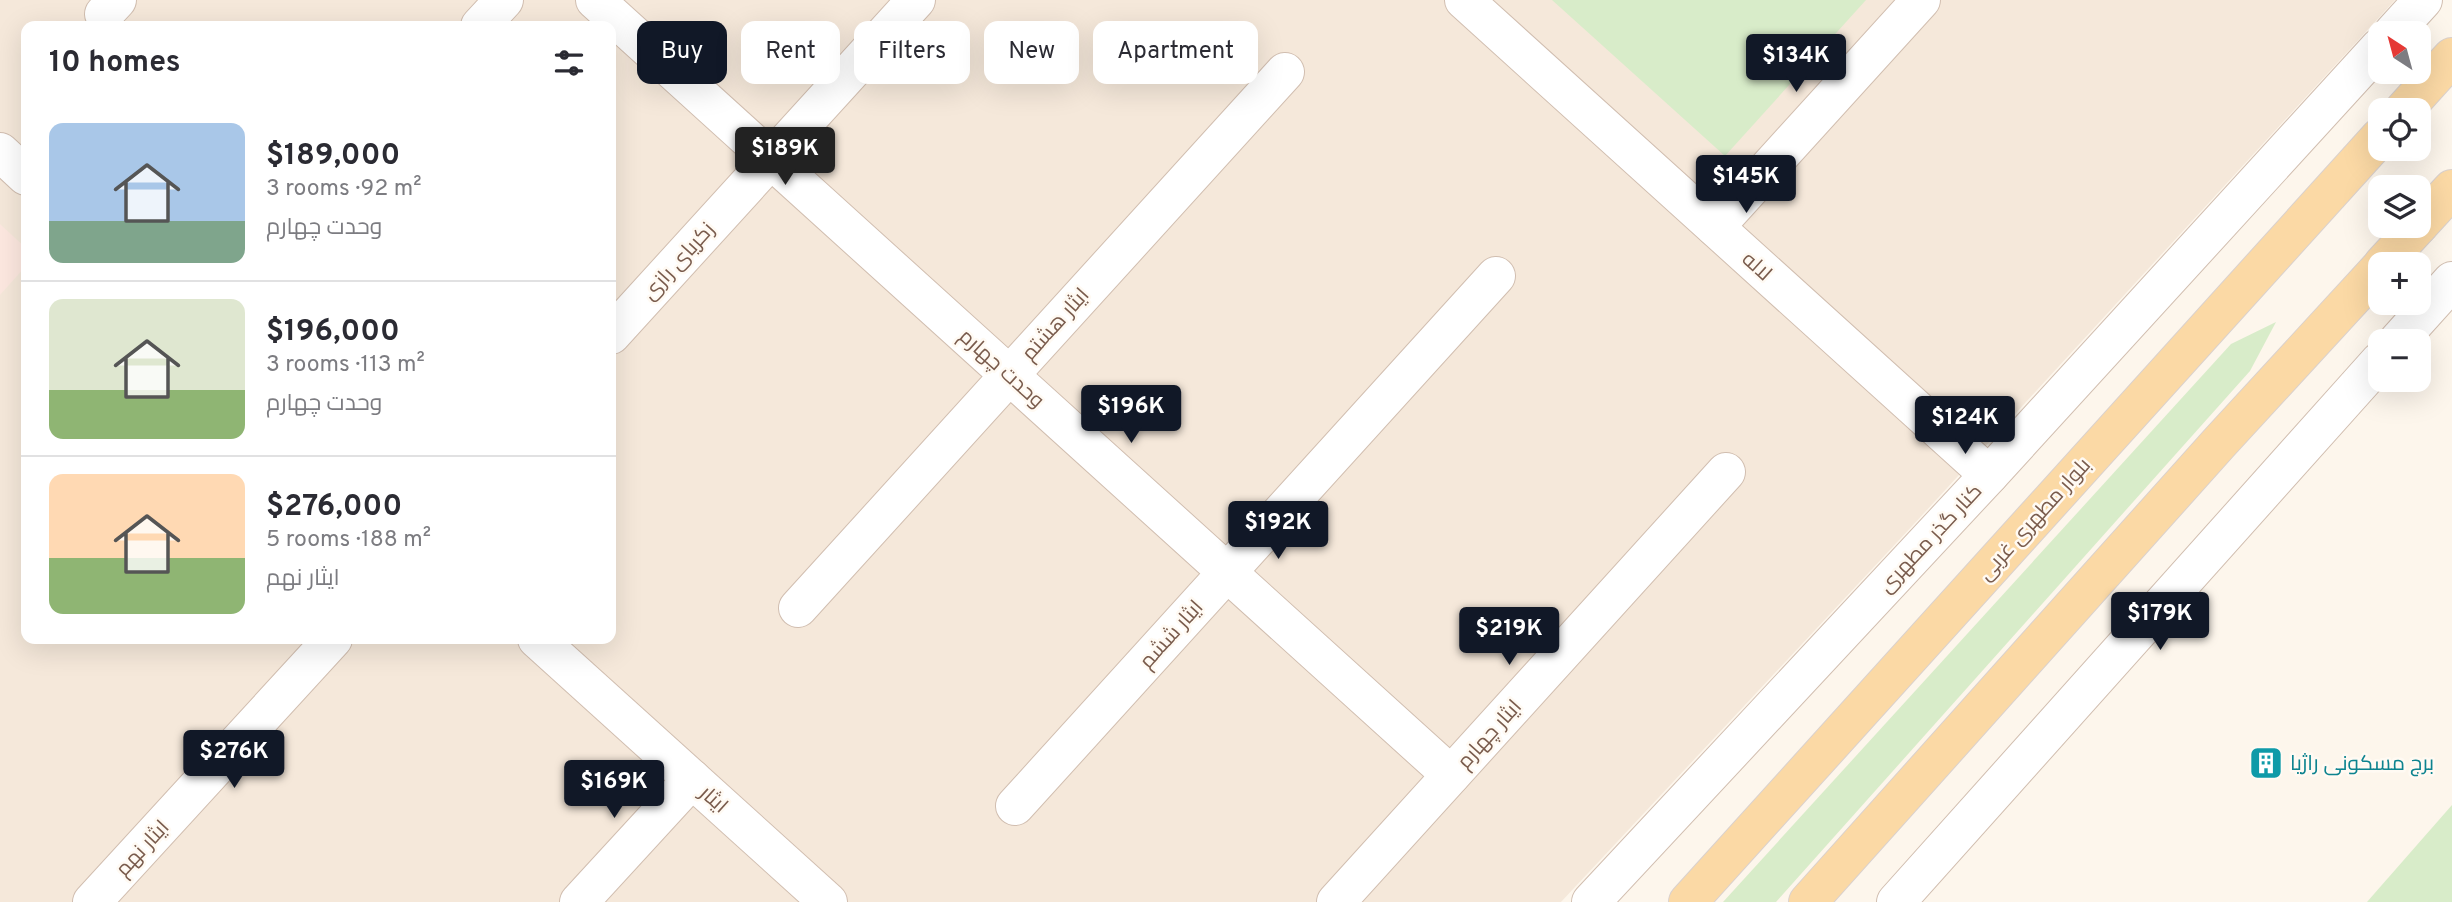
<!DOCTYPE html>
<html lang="en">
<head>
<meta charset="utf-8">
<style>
	body { margin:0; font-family:Overpass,Cairo,sans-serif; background:#f2f2f3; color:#2b2b33; height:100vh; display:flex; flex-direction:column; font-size:26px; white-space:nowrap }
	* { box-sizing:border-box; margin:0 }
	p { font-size:23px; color:#7c7c81 }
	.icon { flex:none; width:38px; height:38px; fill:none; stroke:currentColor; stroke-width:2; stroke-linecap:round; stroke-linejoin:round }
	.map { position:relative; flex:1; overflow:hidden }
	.details { position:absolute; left:21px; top:21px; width:595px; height:623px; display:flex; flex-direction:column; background:#fff; border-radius:14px; box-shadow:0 7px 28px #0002 }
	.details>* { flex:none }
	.guide { position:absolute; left:637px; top:21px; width:665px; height:63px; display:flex; gap:14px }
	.needle { width:46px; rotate:324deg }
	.buttons { position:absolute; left:2368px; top:21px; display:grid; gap:14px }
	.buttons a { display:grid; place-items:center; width:63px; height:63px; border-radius:14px; background:#fff; box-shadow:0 7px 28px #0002; font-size:35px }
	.price { position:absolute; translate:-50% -60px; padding:0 16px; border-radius:7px; background:#111827; color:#fff; font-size:23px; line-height:46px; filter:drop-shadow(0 2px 4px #0008) }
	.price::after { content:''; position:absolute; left:50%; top:42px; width:21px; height:16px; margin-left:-10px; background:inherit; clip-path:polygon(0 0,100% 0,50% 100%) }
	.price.current { background:#222; color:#fff }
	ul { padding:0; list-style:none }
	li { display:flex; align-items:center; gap:21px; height:175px; padding:0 28px }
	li+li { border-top:2px solid #e1e1e2 }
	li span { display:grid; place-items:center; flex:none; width:196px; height:140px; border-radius:14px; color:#555 }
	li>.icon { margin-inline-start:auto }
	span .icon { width:84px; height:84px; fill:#fffc; stroke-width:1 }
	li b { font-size:30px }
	h2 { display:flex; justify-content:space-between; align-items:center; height:84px; padding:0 28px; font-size:30px }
	.tag { padding:0 24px; border-radius:14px; background:#fff; box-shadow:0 7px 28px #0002; font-size:24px; line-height:63px }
	.tag.current { background:#111827; color:#fff }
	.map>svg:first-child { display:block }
</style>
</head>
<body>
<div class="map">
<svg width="2452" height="902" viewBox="0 0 2452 902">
	<rect width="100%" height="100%" fill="#fdf6ec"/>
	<path fill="#f5e8da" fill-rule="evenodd" d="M0,0H2395L1914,524L1561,902H0ZM26,26H611V639H26Z"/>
	<path fill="#fde8e0" d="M0,224L26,248V266L0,295Z"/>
	<g fill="#d8ecc9">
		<path d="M1552,0H1866L1725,156Z"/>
		<path d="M2276,322L2250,371L1776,902H1723L2231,344Z"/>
		<path d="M2452,805V902H2367Z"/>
	</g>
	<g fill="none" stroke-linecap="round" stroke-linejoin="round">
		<defs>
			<g id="minor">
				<path d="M595,0L1451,775"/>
				<path d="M1464,0L1989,475"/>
				<path d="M104,14L117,0"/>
				<path d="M480,26L504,0"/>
				<path d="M2393,33L2423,0"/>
				<path d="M0,152L26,176"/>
				<path d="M1715,227L1921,0"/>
				<path d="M611,335L916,0"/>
				<path d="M2398,341L2452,281"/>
				<path d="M798,608L1285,72"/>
				<path d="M537,639L828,902"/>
				<path d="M1015,806L1496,276"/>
				<path d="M92,902L333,639"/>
				<path d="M579,902L692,779"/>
				<path d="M1336,902L1726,472"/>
				<path d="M1591,902L1989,475L2380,47"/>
				<path d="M1896,902L2380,361"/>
			</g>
			<g id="major">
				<path d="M2404,110L2452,57"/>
				<path d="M2418,226L2452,189"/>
				<path d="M2383,264L2418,226"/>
				<path d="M1688,902L2380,137"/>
				<path d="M1808,902L2219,443L2380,268"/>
			</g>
		</defs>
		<use href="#minor" stroke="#d1beb0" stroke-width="40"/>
		<use href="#major" stroke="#dad1cd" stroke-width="40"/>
		<use href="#minor" stroke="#fff" stroke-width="38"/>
		<use href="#major" stroke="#fbd9a5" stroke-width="38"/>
	</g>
	<defs>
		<symbol id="building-square" viewBox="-11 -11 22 22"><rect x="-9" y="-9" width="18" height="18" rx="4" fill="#0f9aa8" stroke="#fffaf3"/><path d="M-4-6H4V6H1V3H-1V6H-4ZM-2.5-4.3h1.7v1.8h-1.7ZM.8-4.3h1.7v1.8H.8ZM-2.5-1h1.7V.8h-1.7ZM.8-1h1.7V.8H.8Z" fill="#fff"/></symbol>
	</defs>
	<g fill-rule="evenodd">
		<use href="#building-square" x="2247" y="744" width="38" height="38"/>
	</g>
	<g text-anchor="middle" stroke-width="5" stroke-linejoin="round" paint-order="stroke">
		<g font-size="21" fill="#7a5c4d" stroke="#fffaf3">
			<text transform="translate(678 261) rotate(-48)" y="7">زکریای رازی</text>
			<text transform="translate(1757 266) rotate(42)" y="7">لاله</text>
			<text transform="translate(1055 324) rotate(-48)" y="7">ایثار هشتم</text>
			<text transform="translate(1002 368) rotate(42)" y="7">وحدت چهارم</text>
			<text transform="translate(2034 519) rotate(-48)" y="7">بلوار مطهری غربی</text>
			<text transform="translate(1930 538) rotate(-47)" y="7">کنار گذر مطهری</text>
			<text transform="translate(1171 634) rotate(-48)" y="7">ایثار ششم</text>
			<text transform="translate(1489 734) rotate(-48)" y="7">ایثار چهارم</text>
			<text transform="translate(714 799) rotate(42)" y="7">ایثار</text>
			<text transform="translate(142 848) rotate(-47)" y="7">ایثار نهم</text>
		</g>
		<g font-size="21" fill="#0d838f" stroke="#fffaf3" text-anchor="start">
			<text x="2290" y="770">برج مسکونی راژیا</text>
		</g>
	</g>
</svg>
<div class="buttons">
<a><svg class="needle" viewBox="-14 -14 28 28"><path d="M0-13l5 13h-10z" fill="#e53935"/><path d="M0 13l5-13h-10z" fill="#7c7c81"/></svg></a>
<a><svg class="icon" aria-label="locate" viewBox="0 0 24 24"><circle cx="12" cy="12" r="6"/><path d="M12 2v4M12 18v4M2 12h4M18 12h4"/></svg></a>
<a><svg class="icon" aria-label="layers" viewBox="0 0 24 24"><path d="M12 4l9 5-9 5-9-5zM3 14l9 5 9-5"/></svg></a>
<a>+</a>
<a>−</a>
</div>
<b class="price" style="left:1796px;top:94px">$134K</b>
<b class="price current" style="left:785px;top:187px">$189K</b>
<b class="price" style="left:1746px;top:215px">$145K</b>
<b class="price" style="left:1131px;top:445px">$196K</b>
<b class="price" style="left:1965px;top:456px">$124K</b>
<b class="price" style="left:1278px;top:561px">$192K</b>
<b class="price" style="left:2160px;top:652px">$179K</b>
<b class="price" style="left:1509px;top:667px">$219K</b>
<b class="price" style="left:234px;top:790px">$276K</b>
<b class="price" style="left:614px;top:820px">$169K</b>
<div class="guide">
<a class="tag current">Buy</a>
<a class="tag">Rent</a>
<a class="tag">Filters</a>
<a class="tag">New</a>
<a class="tag">Apartment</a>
</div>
<section class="details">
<h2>10 homes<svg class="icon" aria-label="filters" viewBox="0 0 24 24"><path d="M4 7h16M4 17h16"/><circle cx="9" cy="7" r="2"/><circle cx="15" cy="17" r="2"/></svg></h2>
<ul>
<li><span style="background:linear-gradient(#a9c7e8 70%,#7fa58c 0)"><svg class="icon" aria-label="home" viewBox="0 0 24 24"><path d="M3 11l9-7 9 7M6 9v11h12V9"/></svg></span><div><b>$189,000</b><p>3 rooms · 92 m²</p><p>وحدت چهارم</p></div></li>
<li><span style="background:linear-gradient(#dfe7d0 65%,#8fb573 0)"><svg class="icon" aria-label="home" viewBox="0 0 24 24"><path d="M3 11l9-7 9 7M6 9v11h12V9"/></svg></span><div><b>$196,000</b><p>3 rooms · 113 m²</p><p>وحدت چهارم</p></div></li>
<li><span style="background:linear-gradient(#ffd9b3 60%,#8fb573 0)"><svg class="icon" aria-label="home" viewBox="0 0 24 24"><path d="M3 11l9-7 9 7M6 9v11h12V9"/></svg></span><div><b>$276,000</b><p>5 rooms · 188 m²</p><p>ایثار نهم</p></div></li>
</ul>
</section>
</div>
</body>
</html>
